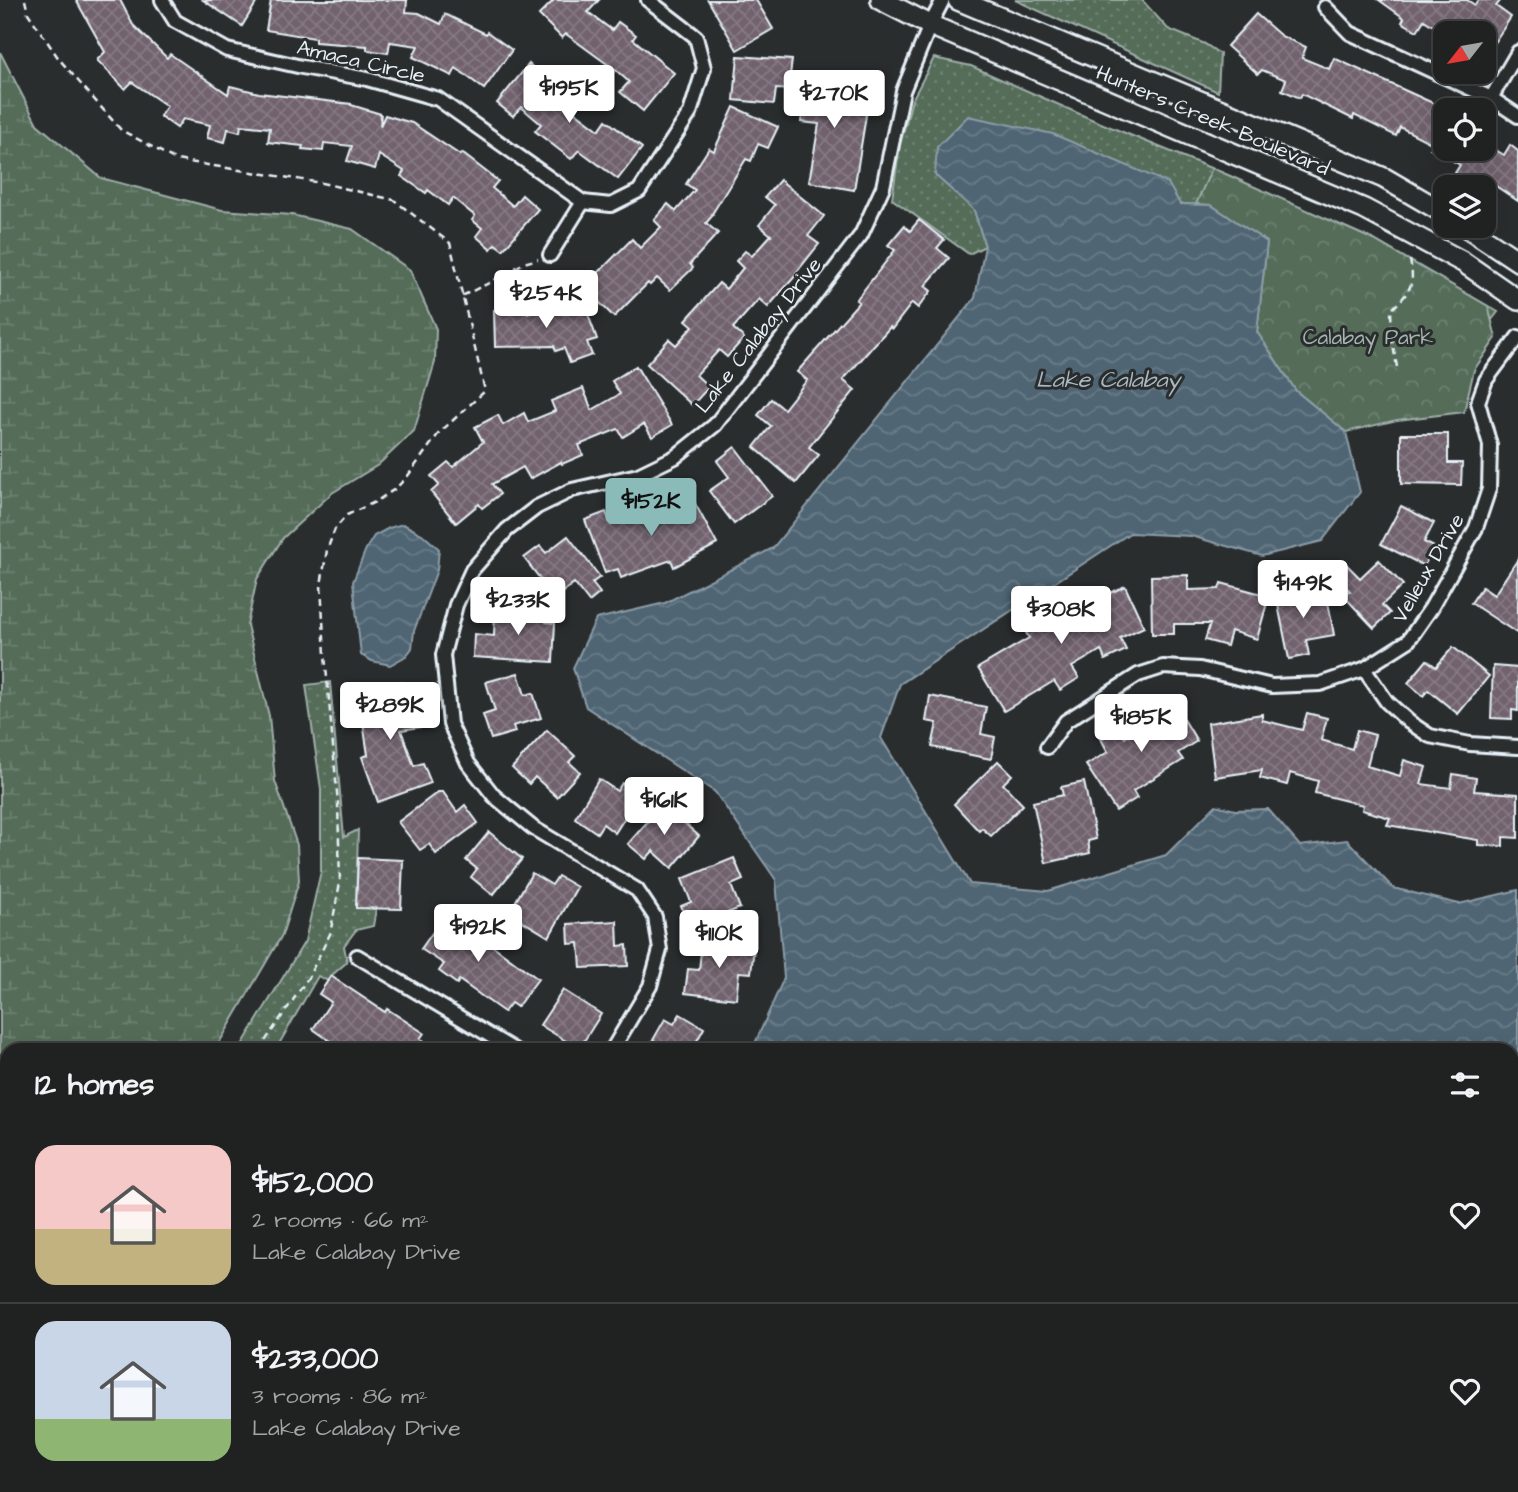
<!DOCTYPE html>
<html lang="en">
<head>
<meta charset="utf-8">
<style>
	body { margin:0; font-family:"Architects Daughter",sans-serif; background:#2d2f2f; color:#f1f3f6; height:100vh; display:flex; flex-direction:column; font-size:26px; white-space:nowrap }
	* { box-sizing:border-box; margin:0 }
	p { font-size:23px; color:#a2a4a5 }
	.icon { flex:none; width:38px; height:38px; fill:none; stroke:currentColor; stroke-width:2; stroke-linecap:round; stroke-linejoin:round }
	.map { position:relative; flex:1; overflow:hidden }
	.sheet { position:absolute; left:0px; top:1043px; width:1519px; height:450px; display:flex; flex-direction:column; background:#202222; border-radius:21px 21px 0 0; box-shadow:0 7px 28px #0002,0 0 0 2px #3d3f40 }
	.sheet>* { flex:none }
	.needle { width:46px; rotate:239deg }
	.fabs { position:absolute; left:1433px; top:21px; display:grid; gap:14px }
	.fabs a { display:grid; place-items:center; width:63px; height:63px; border-radius:14px; background:#202222; box-shadow:0 7px 28px #0002,0 0 0 2px #3d3f40; font-size:35px }
	.price { position:absolute; translate:-50% -60px; padding:0 16px; border-radius:7px; background:#fff; color:#222; font-size:23px; line-height:46px; filter:drop-shadow(0 2px 4px #0008) }
	.price::after { content:''; position:absolute; left:50%; top:42px; width:21px; height:16px; margin-left:-10px; background:inherit; clip-path:polygon(0 0,100% 0,50% 100%) }
	.price.on { background:#8bbbb9; color:#111 }
	ul { padding:0; list-style:none }
	li { display:flex; align-items:center; gap:21px; height:175px; padding:0 35px }
	li+li { border-top:2px solid #3d3f40 }
	li span { display:grid; place-items:center; flex:none; width:196px; height:140px; border-radius:21px; color:#555 }
	li>.icon { margin-inline-start:auto }
	span .icon { width:84px; height:84px; fill:#fffc; stroke-width:1 }
	li b { font-size:30px }
	h2 { display:flex; justify-content:space-between; align-items:center; height:84px; padding:0 35px; font-size:30px }
	.map>svg:first-child { display:block }
</style>
</head>
<body>
<div class="map">
<svg width="1518" height="1492" viewBox="0 0 1518 1492">
	<defs>
		<pattern id="grass-dots" width="8" height="8" patternUnits="userSpaceOnUse" patternTransform="scale(1.75)"><rect width="8" height="8" fill="#546c59"/><path d="M2 2h.1M6 6h.1" fill="none" stroke="#6d8172" stroke-width="1.8" stroke-linecap="round"/></pattern>
		<pattern id="wetland-marsh" width="20" height="14" patternUnits="userSpaceOnUse" patternTransform="scale(1.75)"><rect width="20" height="14" fill="#546c59"/><path d="M1 5h8M5 5V1M11 12h8M15 12V8" fill="none" stroke="#6d8172"/></pattern>
		<pattern id="park-crowns" width="20" height="18" patternUnits="userSpaceOnUse" patternTransform="scale(1.75)"><rect width="20" height="18" fill="#546c59"/><path d="M2 6a3 3 0 1 1 6 0M12 15a3 3 0 1 1 6 0" fill="none" stroke="#6d8172"/></pattern>
		<pattern id="water-waves" width="16" height="10" patternUnits="userSpaceOnUse" patternTransform="scale(1.75)"><rect width="16" height="10" fill="#4f6573"/><path d="M0 5q4-4 8 0t8 0" fill="none" stroke="#687c88"/></pattern>
		<pattern id="building-cross-hatch" width="8" height="8" patternUnits="userSpaceOnUse" patternTransform="scale(1.75)"><rect width="8" height="8" fill="#71626e"/><path d="M0 0l8 8M0 8l8-8" fill="none" stroke="#857983"/></pattern>
	</defs>
	<rect width="100%" height="100%" fill="#2a2d2e"/>
	<filter id="ink" filterUnits="userSpaceOnUse"><feTurbulence type="fractalNoise" baseFrequency=".0143" numOctaves="2"/><feDisplacementMap in="SourceGraphic" scale="14" xChannelSelector="R" yChannelSelector="G"/><feConvolveMatrix kernelMatrix="1 2 1 2 8 2 1 2 1" color-interpolation-filters="sRGB"/></filter>
	<g filter="url(#ink)">
		<g fill="#3f3d41">
			<path d="M0,1275L7,1276V1326L0,1324Z"/>
			<path d="M6,1381L7,1486H94L92,1492H0V1402Z"/>
			<path d="M168,1486H222L250,1492H167Z"/>
		</g>
		<g fill="url(#grass-dots)" stroke="#9eaea8" stroke-width="2">
			<path d="M1015,0H1142L1168,29L1205,44L1220,54L1218,92Z"/>
			<path d="M934,58L971,66L1091,119L1230,176L1374,240L1498,312L1447,376L1346,432L1257,332L1267,242L1211,205L1180,204L935,174L974,210L985,246L969,254L892,199L900,145L912,100Z"/>
			<path d="M330,682L344,837L358,830L356,907L376,909L373,926L356,930L344,946L347,962L331,976L328,981L318,976L279,1044L287,1050H239L305,941L321,871V789L306,685Z"/>
			<path d="M7,1178V1269L0,1267V1180Z"/>
			<path d="M0,1324L7,1326V1374L0,1373Z"/>
			<path d="M222,1486H286L284,1492H250Z"/>
		</g>
		<g fill="url(#wetland-marsh)" stroke="#9eaea8" stroke-width="2">
			<path d="M0,52L37,124L101,178L222,210L292,215L352,229L410,270L436,329L435,362L414,431L378,465L332,493L283,538L257,579L247,625L269,716L275,781L297,845L299,881L282,935L215,1050H7V1178L0,1180Z"/>
			<path d="M286,1486H437L428,1492H284Z"/>
		</g>
		<path fill="url(#park-crowns)" stroke="#9eaea8" stroke-width="2" d="M1212,168L1374,240L1488,306L1496,338L1474,370L1464,412L1397,420L1346,432L1296,391L1257,332L1267,242L1211,205L1196,204Z"/>
		<g fill="url(#water-waves)" stroke="#8c9da8" stroke-width="2">
			<path d="M968,116L1053,134L1168,183L1180,204L1211,205L1267,242L1257,332L1296,391L1346,432L1360,492L1322,541L1262,556L1191,536L1130,533L900,684L881,738L970,884L1048,891L1166,855L1216,805L1235,810L1268,809L1300,846L1347,840L1393,888L1459,904L1518,890V1102L1512,1099V1050H1428L1418,1044H1351L1345,1050H752L784,978L776,880L715,792L586,707L573,668L596,619L665,603L773,548L975,298L985,246L974,210L935,175L937,147Z"/>
			<path d="M403,524L422,534L439,549L437,570L414,631L412,648L406,656L390,665L372,661L361,655L353,582L366,549L374,536L389,528Z"/>
			<path d="M459,1486H637L638,1492H454Z"/>
			<path d="M1179,1486H1508L1512,1492H1188Z"/>
		</g>
		<g fill="url(#building-cross-hatch)" stroke="#e8f1f8" stroke-width="2">
			<path d="M76,0H120L133,25L167,58L170,54L228,94L230,86L259,93L351,104V105L381,114L380,126L385,115L412,123L460,155L462,153L498,181L492,188L513,206L522,195L538,209L503,250L495,244L491,249L476,236L482,228L472,220L475,216L453,198L448,205L428,190L426,193L401,176L404,171L379,155L375,169L347,161L352,146L324,143L323,151L302,149L303,146L268,142L270,128L241,125L240,132L228,129L225,142L207,138L210,125L183,119L177,128L160,116L167,106L132,82L125,89L97,60L105,52Z"/>
			<path d="M203,0H258L242,26Z"/>
			<path d="M271,0H407L406,12L419,13L441,24L445,14L486,34L487,32L512,50L484,89L456,68L452,76L413,57L418,46L390,42L388,53L367,50V46L315,42V38L266,30Z"/>
			<path d="M554,0H599L588,12L612,30L618,22L636,35L633,39L674,73L643,111L620,92L629,82L618,72L566,34L562,38L539,15Z"/>
			<path d="M708,0H756L773,29L737,50Z"/>
			<path d="M1379,0H1467L1475,5L1479,0H1501L1496,6L1511,17L1484,58V33H1444L1424,20L1417,31L1402,22L1404,18Z"/>
			<path d="M1256,14L1281,36L1306,47L1302,58L1329,69L1334,58L1446,109V149H1484V143L1504,155L1510,145L1518,151V201L1481,176L1476,185L1455,173L1460,165L1432,149H1443L1400,127L1396,136L1354,115L1353,119L1302,94L1300,98L1282,90L1286,80L1262,70L1258,74L1227,46Z"/>
			<path d="M738,56L792,60L790,75L801,77L795,90L776,89L774,104L734,100Z"/>
			<path d="M529,64L549,82L546,86L558,96L557,98L599,130L606,120L642,148L618,179L579,150L571,159L535,131L541,124L521,107L513,116L497,103Z"/>
			<path d="M813,73L856,79L853,107L867,109L854,190L809,182L819,124L801,122L807,77L812,78Z"/>
			<path d="M734,107L778,127L768,148L758,144L751,161L746,159L712,214L713,215L706,223L718,233L690,264L693,268L670,290L657,278L650,285L648,283L614,317L584,287L632,239L640,248L661,227L654,220L668,204L676,211L695,190L686,184L709,148L714,151Z"/>
			<path d="M780,180L824,216L808,236L819,244L796,273L797,274L768,307L759,299L733,328L744,338L727,357L719,350L696,375L709,387L692,405L647,364L669,339L676,345L693,326L686,320L719,283L726,289L743,268L736,261L745,251L752,256L771,235L759,225L775,205L765,197Z"/>
			<path d="M919,220L944,240L937,248L949,258L925,286L931,291L918,308L912,303L892,329L890,327L843,380L855,390L809,447L819,455L796,483L754,447L771,426L758,415L771,399L784,409L807,380L797,372L859,302L856,300L895,250L888,245L904,226L910,231Z"/>
			<path d="M559,302L564,314L585,306L597,339L587,342L592,355L570,363L564,348L556,351L554,346L495,347L494,310L527,309L528,314Z"/>
			<path d="M636,366L672,425L652,437L644,424L623,437L618,429L579,445L583,455L562,464L561,462L530,479L523,467L492,484L500,494L482,508L479,504L456,523L431,492L439,485L431,476L448,462L453,467L483,442L475,427L498,415L503,425L524,413L528,422L555,411L551,401L583,388L592,410L620,394L612,381Z"/>
			<path d="M1401,434H1448V463H1462L1461,485L1401,484Z"/>
			<path d="M735,447L772,496L734,524L709,491L729,477L717,461Z"/>
			<path d="M668,497L674,508L692,498L717,544L674,567L671,560L621,578L618,569L605,573L585,520L606,512L611,525L645,513L644,510Z"/>
			<path d="M1401,506L1434,523L1424,542L1434,547L1424,566L1381,544Z"/>
			<path d="M568,536L600,577L592,583L600,593L589,602L574,583L555,598L524,558L540,546L546,553Z"/>
			<path d="M1518,559V634L1471,603L1482,587L1494,595Z"/>
			<path d="M1379,560L1403,585L1382,605L1390,613L1374,628L1341,593L1350,591L1335,576L1347,565L1360,578Z"/>
			<path d="M1188,575V590L1219,589L1221,583L1269,596L1257,639L1231,631L1227,646L1205,640L1210,624H1174V634H1152L1151,576Z"/>
			<path d="M1125,586L1144,627L1120,638L1126,650L1105,660L1101,650L1072,667L1079,678L1060,690L1054,681L1004,711L978,668L1029,638L1022,625L1063,601L1070,612Z"/>
			<path d="M1308,588L1310,599L1327,596L1334,635L1306,640L1309,655L1289,659L1276,595Z"/>
			<path d="M495,609L546,611V622L555,623L553,662L473,657L474,634L494,636Z"/>
			<path d="M1453,647L1489,676L1458,714L1428,690L1423,696L1408,683L1427,660L1436,667Z"/>
			<path d="M1493,666L1518,668V711L1512,710V719L1491,718Z"/>
			<path d="M518,673L525,695L533,693L541,718L513,726L515,732L491,739L483,715L495,711L486,682Z"/>
			<path d="M401,682L405,709L418,708L421,727L401,730L414,766L423,763L431,783L378,802L362,757L368,755L358,689Z"/>
			<path d="M930,696L986,707L981,734L995,737L991,759L932,747L937,723L926,721Z"/>
			<path d="M1171,698L1197,741L1178,753L1183,760L1133,791L1137,798L1116,811L1086,765L1108,752L1101,739L1119,728L1125,738L1155,720L1149,710Z"/>
			<path d="M1307,713L1327,718L1321,740L1352,749L1357,730L1375,735L1367,766L1400,776L1404,760L1426,767L1421,784L1451,788L1453,774L1476,778L1474,791L1518,794V838L1503,837V846L1478,845V840L1387,825L1390,818L1362,810L1363,805L1315,793L1318,781L1290,773L1287,785L1260,778L1262,770L1215,777L1208,723L1262,714V720L1302,730Z"/>
			<path d="M547,730L575,756L569,762L580,772L557,797L535,777L529,784L512,768Z"/>
			<path d="M998,761L1012,775L1003,784L1023,805L991,836L982,828L979,831L954,804Z"/>
			<path d="M599,779L617,791L622,783L640,794L615,833L603,824L597,833L575,818Z"/>
			<path d="M1084,782L1096,839L1088,841L1090,853L1046,863L1033,802L1063,795L1061,787Z"/>
			<path d="M438,792H443L457,812L465,805L478,823L436,854L429,844L420,850L398,822Z"/>
			<path d="M663,804L699,836L672,868L653,851L646,859L628,844Z"/>
			<path d="M489,832L522,859L493,895L471,877L477,869L466,860Z"/>
			<path d="M358,858L403,860L401,909L356,908Z"/>
			<path d="M734,858L743,880L731,885L740,908L690,928L681,906L691,902L682,879Z"/>
			<path d="M532,873L552,885L558,876L577,887L549,937L509,913Z"/>
			<path d="M447,912L538,979L517,1007L511,1003L504,1012L459,980L457,984L439,971L444,964L421,949Z"/>
			<path d="M617,921L618,946L627,945L628,966L581,968L579,943L569,944L568,924Z"/>
			<path d="M702,942L754,948L751,973L739,972L736,999L685,993L688,969L699,970Z"/>
			<path d="M331,976L385,1012L387,1009L424,1033L420,1039L436,1050H343L313,1029L331,1002L319,994Z"/>
			<path d="M563,990L601,1014L579,1049L540,1025Z"/>
			<path d="M680,1014L704,1028L692,1050H671L653,1040L665,1019L674,1024Z"/>
		</g>
		<g fill="none" stroke-linecap="round" stroke-linejoin="round">
			<defs>
				<g id="street">
					<path d="M162,0L175,21L227,50L302,67L367,79L438,99L583,202L611,205L639,191L690,113L704,68L696,37L648,0"/>
					<path d="M1325,7L1350,33L1491,98L1518,116"/>
					<path d="M1491,98L1518,52"/>
					<path d="M550,255L583,202"/>
					<path d="M1364,669L1387,702L1409,722L1430,736L1470,744L1518,747"/>
					<path d="M1047,747L1066,721L1138,675L1163,667L1200,669L1272,686L1320,684L1364,669L1408,641L1431,608L1476,528L1489,489L1490,445L1478,402L1486,380L1518,337"/>
					<path d="M357,956L514,1050"/>
					<path d="M612,1050L650,986L660,950L655,917L637,890L533,828L494,796L468,763L450,724L443,655L456,605L472,570L507,530L537,507L572,490L638,475L675,457L715,425L861,235L883,187L903,91L930,25L943,0"/>
					<path d="M1512,1227L1518,1229"/>
					<path d="M774,1486L775,1492"/>
					<path d="M990,1486L992,1492"/>
				</g>
				<g id="secondary">
					<path d="M881,0L930,25L1364,209L1463,262L1518,300"/>
					<path d="M958,0L1384,178L1446,214"/>
					<path d="M1465,226L1518,261"/>
				</g>
			</defs>
			<use href="#street" stroke="#e8f1f8" stroke-width="18"/>
			<use href="#secondary" stroke="#e8f1f8" stroke-width="24"/>
			<g stroke="#e8f1f8" stroke-width="2.5" stroke-dasharray="7 5" stroke-linecap="butt">
				<path d="M25,0L28,13L59,59L121,130L176,160L322,183L394,200L450,243L485,391L439,433L407,477L395,489L375,502L347,515L335,529L327,550L321,585L325,655L338,804L340,883L330,934L308,978L259,1050"/>
				<path d="M462,296L491,282L524,263L538,259"/>
				<path d="M1397,367L1392,340L1391,310C1413,289 1415,284 1409,255"/>
				<path d="M0,1212L7,1211"/>
				<path d="M0,1269L7,1271"/>
			</g>
			<use href="#street" stroke="#2a2d2e" stroke-width="12"/>
			<use href="#secondary" stroke="#2a2d2e" stroke-width="19"/>
		</g>
	</g>
	<g text-anchor="middle" stroke-width="6" stroke-linejoin="round" paint-order="stroke">
		<g font-size="21" fill="#e8f1f8" stroke="#2a2d2e">
			<text transform="translate(361 61) rotate(13)" y="7">Amaca Circle</text>
			<text transform="translate(1213 120) rotate(23)" y="7">Hunters Creek Boulevard</text>
			<text transform="translate(758 335) rotate(-52)" y="7">Lake Calabay Drive</text>
			<text transform="translate(1428 568) rotate(-60)" y="7">Velleux Drive</text>
		</g>
		<g font-size="21" fill="#a5b5b0" stroke="#2a2d2e">
			<text x="1368" y="344">Calabay Park</text>
		</g>
		<g font-size="23" font-style="italic" fill="#abb9c3" stroke="#2a2d2e">
			<text x="1108" y="387">Lake Calabay</text>
		</g>
	</g>
</svg>
<div class="fabs">
<a><svg class="needle" viewBox="-14 -14 28 28"><path d="M0-13l5 13h-10z" fill="#e53935"/><path d="M0 13l5-13h-10z" fill="#a2a4a5"/></svg></a>
<a><svg class="icon" aria-label="locate" viewBox="0 0 24 24"><circle cx="12" cy="12" r="6"/><path d="M12 2v4M12 18v4M2 12h4M18 12h4"/></svg></a>
<a><svg class="icon" aria-label="layers" viewBox="0 0 24 24"><path d="M12 4l9 5-9 5-9-5zM3 14l9 5 9-5"/></svg></a>
</div>
<b class="price" style="left:569px;top:125px">$195K</b>
<b class="price" style="left:834px;top:130px">$270K</b>
<b class="price" style="left:546px;top:330px">$254K</b>
<b class="price on" style="left:651px;top:538px">$152K</b>
<b class="price" style="left:1303px;top:620px">$149K</b>
<b class="price" style="left:518px;top:637px">$233K</b>
<b class="price" style="left:1061px;top:646px">$308K</b>
<b class="price" style="left:390px;top:742px">$289K</b>
<b class="price" style="left:1141px;top:754px">$185K</b>
<b class="price" style="left:664px;top:837px">$161K</b>
<b class="price" style="left:478px;top:964px">$192K</b>
<b class="price" style="left:719px;top:970px">$110K</b>
<section class="sheet">
<h2>12 homes<svg class="icon" aria-label="filters" viewBox="0 0 24 24"><path d="M4 7h16M4 17h16"/><circle cx="9" cy="7" r="2"/><circle cx="15" cy="17" r="2"/></svg></h2>
<ul>
<li><span style="background:linear-gradient(#f6c9c9 60%,#c2b280 0)"><svg class="icon" aria-label="home" viewBox="0 0 24 24"><path d="M3 11l9-7 9 7M6 9v11h12V9"/></svg></span><div><b>$152,000</b><p>2 rooms · 66 m²</p><p>Lake Calabay Drive</p></div><svg class="icon" aria-label="heart" viewBox="0 0 24 24"><path d="M12 20l-8-8c-3-5 5-10 8-4 3-6 11-1 8 4z"/></svg></li>
<li><span style="background:linear-gradient(#c9d6e8 70%,#8fb573 0)"><svg class="icon" aria-label="home" viewBox="0 0 24 24"><path d="M3 11l9-7 9 7M6 9v11h12V9"/></svg></span><div><b>$233,000</b><p>3 rooms · 86 m²</p><p>Lake Calabay Drive</p></div><svg class="icon" aria-label="heart" viewBox="0 0 24 24"><path d="M12 20l-8-8c-3-5 5-10 8-4 3-6 11-1 8 4z"/></svg></li>
</ul>
</section>
</div>
</body>
</html>
